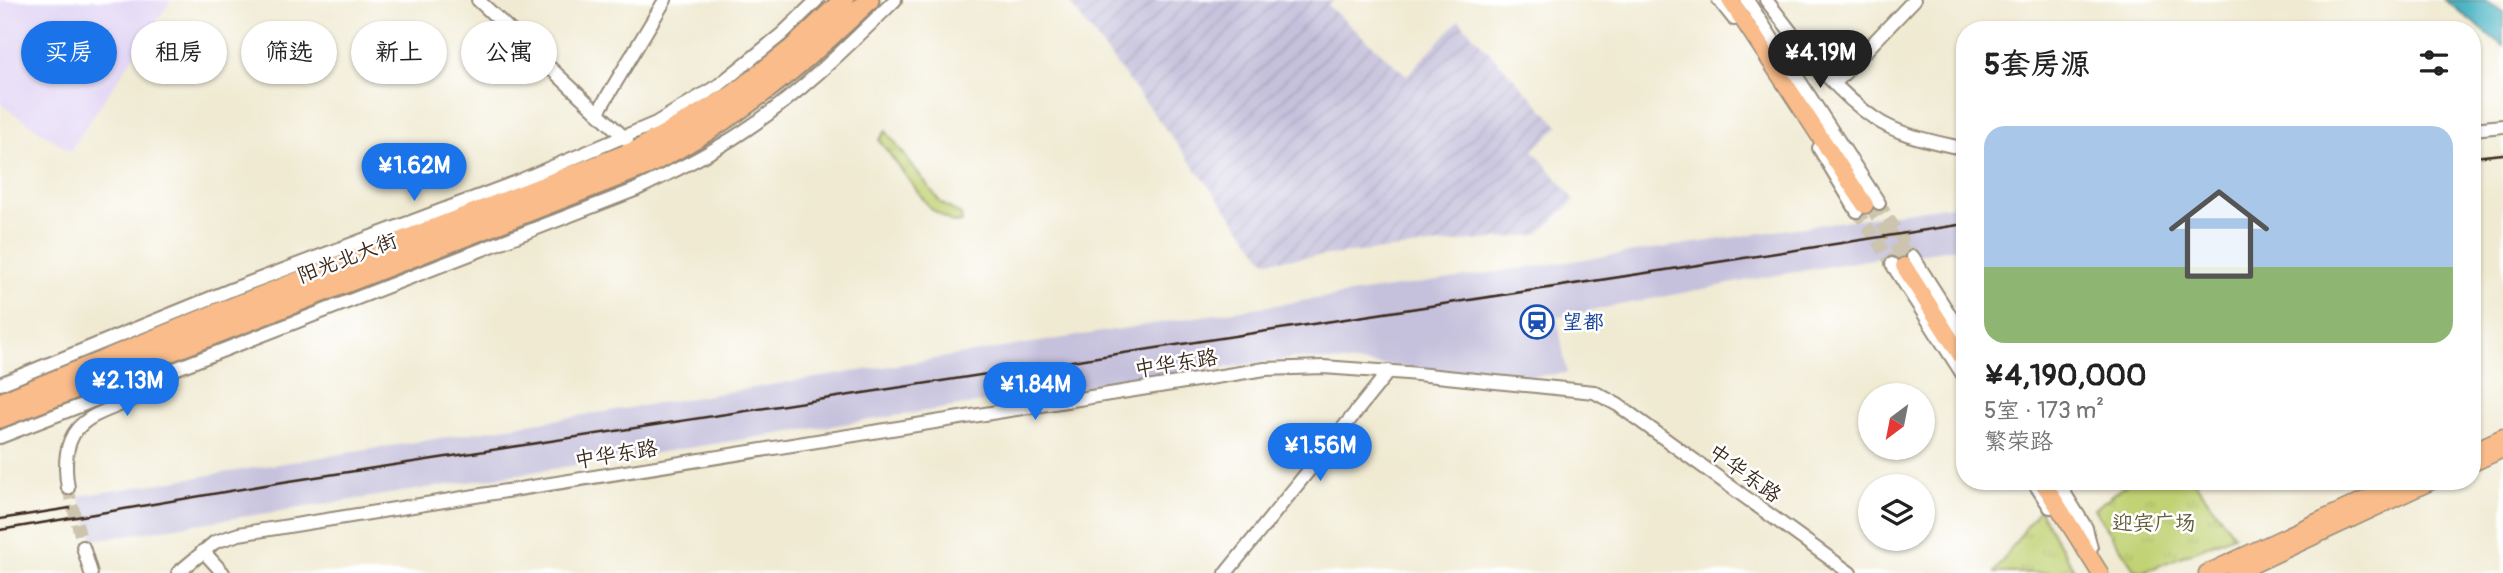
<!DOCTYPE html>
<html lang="zh">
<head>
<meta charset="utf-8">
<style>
	body { margin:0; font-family:Pangolin,"LXGW WenKai TC",sans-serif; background:#f6f6f6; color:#222; height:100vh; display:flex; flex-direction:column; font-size:26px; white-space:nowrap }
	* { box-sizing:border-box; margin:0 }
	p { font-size:23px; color:#767676 }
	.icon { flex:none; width:38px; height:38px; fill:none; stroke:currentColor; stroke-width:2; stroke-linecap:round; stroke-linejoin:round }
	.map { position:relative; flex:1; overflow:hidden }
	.drawer { position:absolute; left:1956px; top:21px; width:525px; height:469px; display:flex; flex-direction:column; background:#fff; border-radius:28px; box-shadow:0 2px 5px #0004 }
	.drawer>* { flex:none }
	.banner { position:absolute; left:21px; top:21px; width:665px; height:63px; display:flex; gap:14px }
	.needle { width:46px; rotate:212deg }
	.controls { position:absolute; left:1858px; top:383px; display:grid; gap:14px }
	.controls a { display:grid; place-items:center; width:77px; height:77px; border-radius:50%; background:#fff; box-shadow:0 2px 5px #0004; font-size:35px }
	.price { position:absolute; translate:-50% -60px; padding:0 16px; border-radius:24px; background:#1a73e8; color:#fff; font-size:23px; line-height:46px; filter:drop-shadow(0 2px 4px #0008) }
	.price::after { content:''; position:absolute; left:50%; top:42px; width:21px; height:16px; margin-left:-10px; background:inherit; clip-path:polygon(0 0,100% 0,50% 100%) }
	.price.selected { background:#222; color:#fff }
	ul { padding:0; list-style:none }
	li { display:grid; align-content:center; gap:14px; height:371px; padding:0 28px }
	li+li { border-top:2px solid #e0e0e0 }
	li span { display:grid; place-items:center; height:217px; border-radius:21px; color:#555 }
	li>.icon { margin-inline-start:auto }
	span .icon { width:126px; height:126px; fill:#fffc; stroke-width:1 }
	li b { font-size:30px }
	h2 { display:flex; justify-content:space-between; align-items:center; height:84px; padding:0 28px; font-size:30px }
	.chip { padding:0 24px; border-radius:32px; background:#fff; box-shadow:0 2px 5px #0004; font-size:24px; line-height:63px }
	.chip.selected { background:#1a73e8; color:#fff }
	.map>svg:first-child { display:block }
</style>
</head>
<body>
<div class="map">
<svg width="2503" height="573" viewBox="0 0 2503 573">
	<defs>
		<pattern id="industrial-furrows" width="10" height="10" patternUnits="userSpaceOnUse" patternTransform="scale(1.75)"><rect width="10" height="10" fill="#c5c0db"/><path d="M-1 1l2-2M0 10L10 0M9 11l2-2" fill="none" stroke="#aaa5bc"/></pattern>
		<pattern id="grass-tufts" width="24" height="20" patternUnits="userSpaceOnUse" patternTransform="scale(1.75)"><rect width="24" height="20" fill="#c1d275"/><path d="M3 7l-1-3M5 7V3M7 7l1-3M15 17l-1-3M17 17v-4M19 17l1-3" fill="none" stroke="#a7b465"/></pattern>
	</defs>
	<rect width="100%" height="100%" fill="#fff"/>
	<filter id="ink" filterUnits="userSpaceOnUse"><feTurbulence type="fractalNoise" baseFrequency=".0143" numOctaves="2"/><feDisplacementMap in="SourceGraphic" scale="14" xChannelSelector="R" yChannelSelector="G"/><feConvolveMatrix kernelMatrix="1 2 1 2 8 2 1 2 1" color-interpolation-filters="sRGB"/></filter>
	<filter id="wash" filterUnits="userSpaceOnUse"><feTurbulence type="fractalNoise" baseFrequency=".00686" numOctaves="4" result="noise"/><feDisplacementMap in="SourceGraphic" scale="28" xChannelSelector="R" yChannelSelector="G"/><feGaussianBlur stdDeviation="1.57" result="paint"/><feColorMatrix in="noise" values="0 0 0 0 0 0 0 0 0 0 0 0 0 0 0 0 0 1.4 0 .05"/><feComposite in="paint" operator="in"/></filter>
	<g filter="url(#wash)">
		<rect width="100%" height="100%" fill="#f0ead2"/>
		<path fill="#e1d4f4" d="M0,0H171L70,151L0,104Z"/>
		<path fill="url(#industrial-furrows)" d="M1067,0H1334L1328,6L1407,75L1459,20L1559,126L1533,150L1575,200L1537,235L1266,261Z"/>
		<path fill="#c5c0db" d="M1965,203V247L1917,254L1884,263L1879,258L1766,277L1557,317L1567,373L1526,377L1294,358L1037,394L93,540L79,496L1227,312Z"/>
		<g fill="url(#grass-tufts)" stroke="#7e7e4a" stroke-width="2">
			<path d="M886,131L941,203L961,215L962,222L953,223L930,208L879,140Z"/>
			<path d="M2131,481H2194L2234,535L2146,571L2135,570L2094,509Z"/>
			<path d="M2039,509L2076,573H1994Z"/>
		</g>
		<path fill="#44b1c1" stroke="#406e70" stroke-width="2" d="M2445,0H2485L2503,12V46Z"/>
	</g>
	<g filter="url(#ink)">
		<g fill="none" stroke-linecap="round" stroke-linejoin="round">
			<g stroke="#ccc4ae" stroke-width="12" stroke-dasharray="12 6" stroke-linecap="butt">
				<path d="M1879,203L1913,257"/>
				<path d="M1857,211L1892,264"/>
				<path d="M68,488L83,547"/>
			</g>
			<path stroke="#ccc4ae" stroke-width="16" stroke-dasharray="16 8" stroke-linecap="butt" d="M1870,203L1910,265"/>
			<defs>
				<g id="minor">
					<path d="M478,0L627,140"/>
					<path d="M1719,0L1734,19"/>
					<path d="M1747,0L1879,203"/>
					<path d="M1766,0C1799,41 1829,87 1874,118C1899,136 1936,142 1965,149"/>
					<path d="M1835,83L1914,0"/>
					<path d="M598,112L665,0"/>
					<path d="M2473,129L2503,126"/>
					<path d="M1819,148L1857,211"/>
					<path d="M1913,257L1965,339"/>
					<path d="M1892,264L1965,378"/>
					<path d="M0,384L233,289L514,183L656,123L719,85L782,34L817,0"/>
					<path d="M0,437L635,190C672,172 710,154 744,131C800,94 848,46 895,0"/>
					<path d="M2033,481L2050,507"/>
					<path d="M2057,481L2086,528L2091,548"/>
					<path d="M68,488C52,394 133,422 159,376"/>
					<path d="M83,547L91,573"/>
					<path d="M203,551L223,573"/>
					<path d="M178,573L215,542L239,534L1265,369L1323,367L1407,373L1594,392L1618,405L1850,573"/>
					<path d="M1226,573L1389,371"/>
				</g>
				<g id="major">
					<path d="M1730,0L1865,205"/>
					<path d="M1904,266L1965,362"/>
					<path d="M2473,451L2503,437"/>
					<path d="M2473,463L2503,449"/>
					<path d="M2042,481L2100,573"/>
					<path d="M2207,573L2405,481"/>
					<path d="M2235,573L2432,481"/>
				</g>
				<g id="highway">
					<path d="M0,403L223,311L640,149L732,96L792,49L844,0"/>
					<path d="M0,418L647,165C732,122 801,66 869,0"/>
				</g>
			</defs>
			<use href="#minor" stroke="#968a78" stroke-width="16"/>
			<use href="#major" stroke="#968a78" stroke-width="19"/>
			<use href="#highway" stroke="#968a78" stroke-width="23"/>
			<use href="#minor" stroke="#fff" stroke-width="12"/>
			<use href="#major" stroke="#f9bc8a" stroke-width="16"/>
			<use href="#highway" stroke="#f9bc8a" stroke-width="19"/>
			<g stroke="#3b2a1e" stroke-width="2.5">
				<path d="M2473,157L2503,154"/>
				<path d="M0,519L70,508"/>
				<path d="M0,530L283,482L1965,224"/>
			</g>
		</g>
	</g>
	<defs>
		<symbol id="station-ring" viewBox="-11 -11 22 22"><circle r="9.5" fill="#fff" stroke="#1a4fb4" stroke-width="1.5"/><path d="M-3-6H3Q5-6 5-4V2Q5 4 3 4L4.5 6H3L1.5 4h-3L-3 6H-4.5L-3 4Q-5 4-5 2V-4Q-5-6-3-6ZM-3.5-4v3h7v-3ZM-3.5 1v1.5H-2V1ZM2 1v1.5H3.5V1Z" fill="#1a4fb4"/></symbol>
	</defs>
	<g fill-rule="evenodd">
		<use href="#station-ring" x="1518" y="303" width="38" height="38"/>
	</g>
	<g text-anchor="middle" stroke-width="5" stroke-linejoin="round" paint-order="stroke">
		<g font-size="21" fill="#3b2a1e" stroke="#fff">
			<text transform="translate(347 258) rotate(-21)" y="7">阳光北大街</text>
			<text transform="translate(1176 363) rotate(-9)" y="7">中华东路</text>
			<text transform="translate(616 454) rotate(-9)" y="7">中华东路</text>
			<text transform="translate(1745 473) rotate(36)" y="7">中华东路</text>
		</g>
		<g font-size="21" fill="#164399" stroke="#fff" text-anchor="start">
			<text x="1562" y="329">望都</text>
		</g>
		<g font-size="21" fill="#635c38" stroke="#fff">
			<text x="2154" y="530">迎宾广场</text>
		</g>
	</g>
</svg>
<div class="controls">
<a><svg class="needle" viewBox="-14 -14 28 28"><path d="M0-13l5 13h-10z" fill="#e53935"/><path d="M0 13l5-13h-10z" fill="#767676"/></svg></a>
<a><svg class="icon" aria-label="layers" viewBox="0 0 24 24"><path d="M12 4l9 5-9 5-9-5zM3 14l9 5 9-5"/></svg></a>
</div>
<b class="price selected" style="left:1820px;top:90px">¥4.19M</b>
<b class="price" style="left:414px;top:203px">¥1.62M</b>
<b class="price" style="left:127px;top:418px">¥2.13M</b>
<b class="price" style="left:1035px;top:422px">¥1.84M</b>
<b class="price" style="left:1320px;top:483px">¥1.56M</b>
<div class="banner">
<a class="chip selected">买房</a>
<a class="chip">租房</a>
<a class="chip">筛选</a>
<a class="chip">新上</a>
<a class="chip">公寓</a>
</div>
<section class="drawer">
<h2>5套房源<svg class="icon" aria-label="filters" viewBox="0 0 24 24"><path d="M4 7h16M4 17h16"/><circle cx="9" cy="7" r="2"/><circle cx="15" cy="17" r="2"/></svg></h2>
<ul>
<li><span style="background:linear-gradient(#a9c7e8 65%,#8fb573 0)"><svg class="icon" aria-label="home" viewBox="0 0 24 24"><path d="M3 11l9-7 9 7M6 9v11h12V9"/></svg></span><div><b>¥4,190,000</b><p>5室 · 173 m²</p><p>繁荣路</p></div></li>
</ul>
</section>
</div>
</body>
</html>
